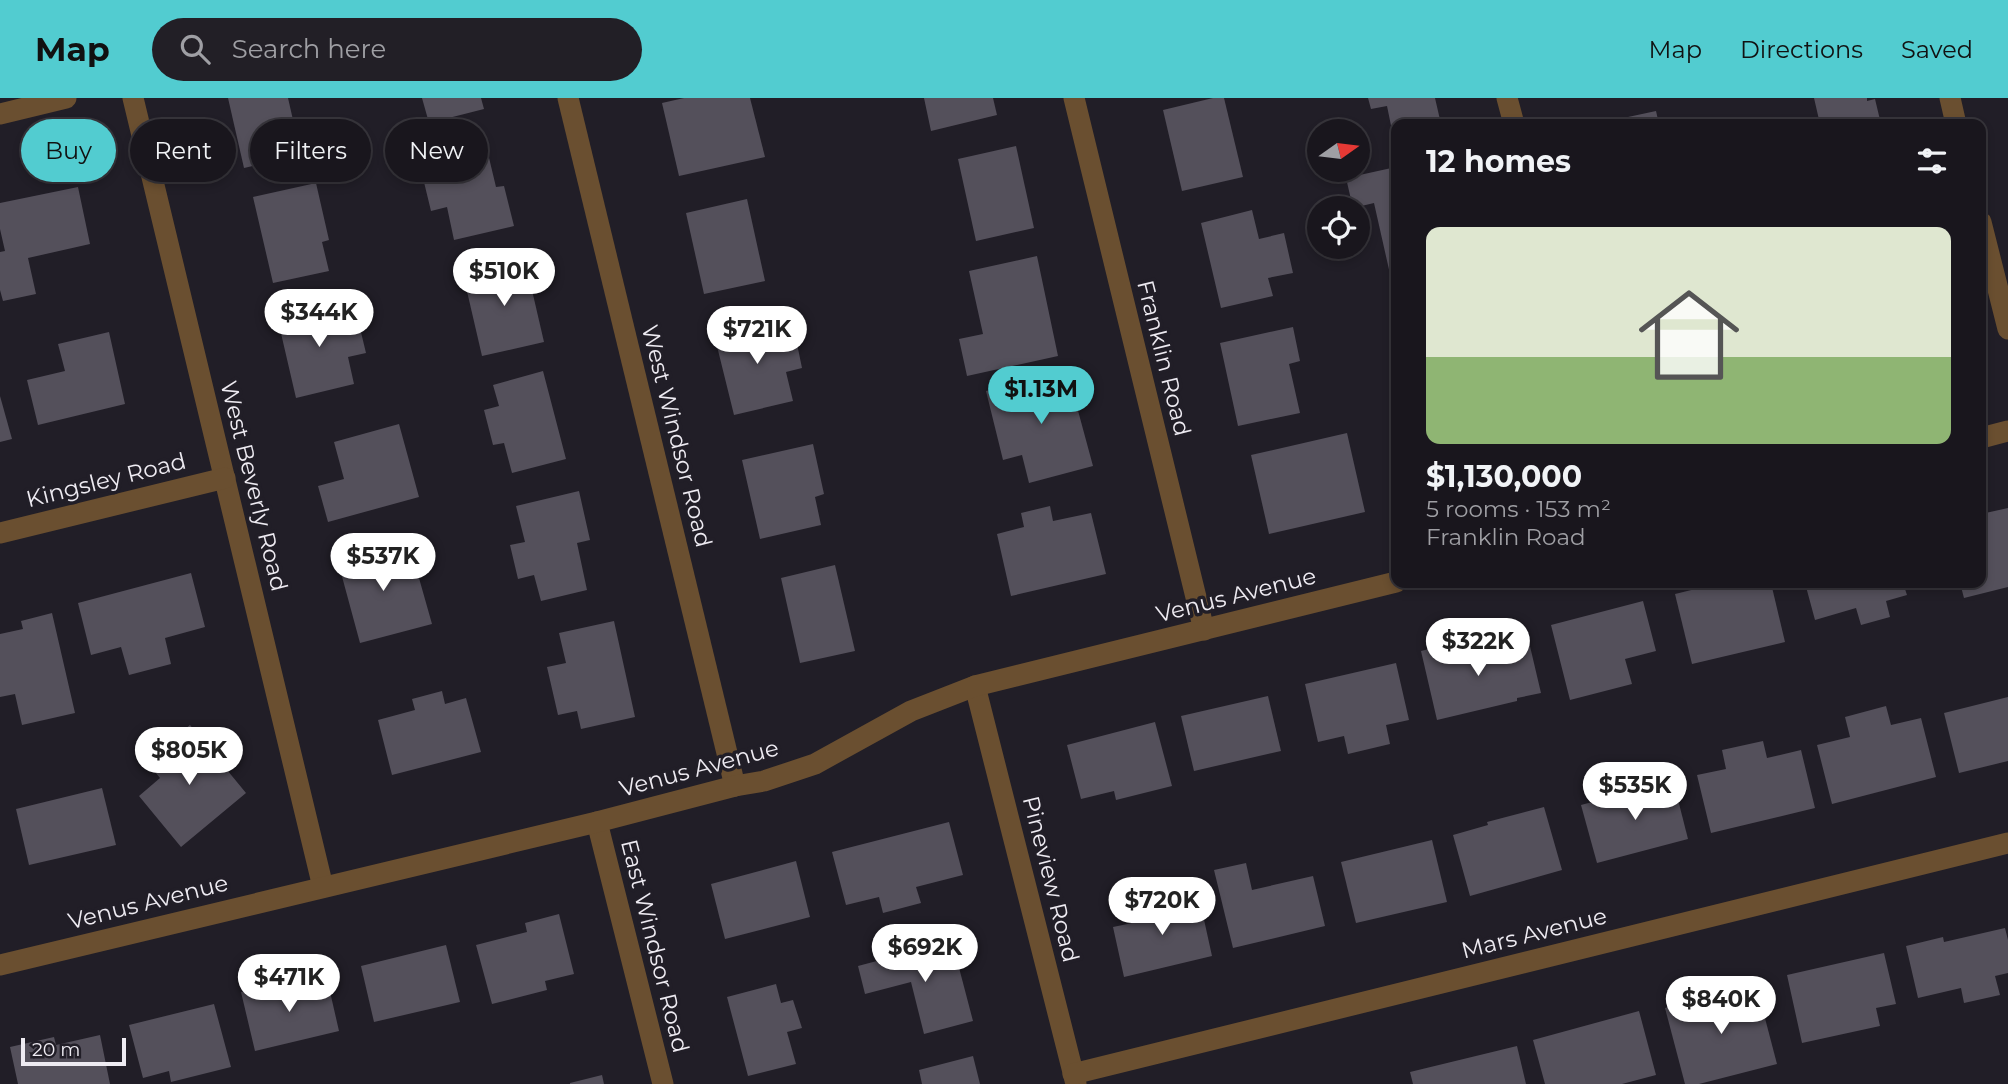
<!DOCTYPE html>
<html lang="en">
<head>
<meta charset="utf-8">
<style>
	body { margin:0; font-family:Montserrat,sans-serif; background:#221f26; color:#f1f3f6; height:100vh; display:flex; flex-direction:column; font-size:26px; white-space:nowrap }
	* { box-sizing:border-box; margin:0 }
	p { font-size:23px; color:#9f9fa4 }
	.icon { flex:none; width:38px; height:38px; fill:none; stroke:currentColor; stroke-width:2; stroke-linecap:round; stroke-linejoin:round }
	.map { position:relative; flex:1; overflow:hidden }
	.panel { position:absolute; left:1391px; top:21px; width:595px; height:469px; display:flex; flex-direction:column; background:#19161d; border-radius:14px; box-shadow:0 4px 10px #0003,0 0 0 2px #37353b }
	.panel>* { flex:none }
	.hud { position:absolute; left:21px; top:21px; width:665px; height:63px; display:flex; gap:14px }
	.needle { width:46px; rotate:76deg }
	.tools { position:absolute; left:1307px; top:21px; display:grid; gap:14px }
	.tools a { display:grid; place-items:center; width:63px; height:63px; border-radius:50%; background:#19161d; box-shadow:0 4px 10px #0003,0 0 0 2px #37353b; font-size:35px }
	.scale { position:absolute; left:21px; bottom:18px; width:105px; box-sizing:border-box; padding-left:7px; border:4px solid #eeebf2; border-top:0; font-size:19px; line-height:24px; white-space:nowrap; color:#eeebf2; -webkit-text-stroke:5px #211e27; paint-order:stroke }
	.price { position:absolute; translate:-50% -60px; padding:0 16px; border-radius:24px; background:#fff; color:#222; font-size:23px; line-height:46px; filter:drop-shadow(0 2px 4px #0008) }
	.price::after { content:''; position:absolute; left:50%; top:42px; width:21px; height:16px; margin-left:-10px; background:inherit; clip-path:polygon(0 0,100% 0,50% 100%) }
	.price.active { background:#52ccd0; color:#111 }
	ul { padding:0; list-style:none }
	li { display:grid; align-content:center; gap:14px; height:371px; padding:0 35px }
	li span { display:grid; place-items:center; height:217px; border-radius:14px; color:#555 }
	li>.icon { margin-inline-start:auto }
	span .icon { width:126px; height:126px; fill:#fffc; stroke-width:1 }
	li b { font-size:30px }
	h2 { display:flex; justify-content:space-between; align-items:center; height:84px; padding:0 35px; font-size:30px }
	.tag { padding:0 24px; border-radius:32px; background:#19161d; box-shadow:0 4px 10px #0003,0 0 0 2px #37353b; font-size:24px; line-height:63px }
	.tag.active { background:#52ccd0; color:#111 }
	header { display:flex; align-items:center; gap:42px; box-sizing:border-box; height:98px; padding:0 35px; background:#52ccd0; color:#111 }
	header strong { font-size:33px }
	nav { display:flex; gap:38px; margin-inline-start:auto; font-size:24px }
	.search { width:490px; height:63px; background:#221f26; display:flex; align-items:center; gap:18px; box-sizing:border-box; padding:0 24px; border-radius:38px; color:#9f9fa4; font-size:26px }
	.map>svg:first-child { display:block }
</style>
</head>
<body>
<header>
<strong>Map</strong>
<div class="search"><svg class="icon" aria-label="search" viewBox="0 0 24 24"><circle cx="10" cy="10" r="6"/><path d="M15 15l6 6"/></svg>Search here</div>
<nav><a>Map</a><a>Directions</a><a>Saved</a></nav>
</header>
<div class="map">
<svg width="2008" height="986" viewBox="0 0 2008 986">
	<rect width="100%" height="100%" fill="#211e27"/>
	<g fill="#54505b">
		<path d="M228,0H288L301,57L244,70Z"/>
		<path d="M422,0H481L484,11L429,25Z"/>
		<path d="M684,0H750L765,59L679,78L662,5Z"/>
		<path d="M924,0H993L997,17L931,33Z"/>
		<path d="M1213,0H1224L1243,79L1182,93L1163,12Z"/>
		<path d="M1368,0H1435L1441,26H1396L1395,47L1387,8L1371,11Z"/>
		<path d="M1814,0H1867V3L1875,1L1881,26H1820Z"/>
		<path d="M1656,13L1659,26H1600V25Z"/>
		<path d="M485,43L496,89L504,88L514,128L454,142L447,109L431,113L423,80L438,77L433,56Z"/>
		<path d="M1016,48L1034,130L976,143L958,61Z"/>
		<path d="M1396,69V174L1390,176L1374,105L1353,110L1346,80Z"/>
		<path d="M316,85L329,142L322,144L329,173L273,185L253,99Z"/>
		<path d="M78,89L90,146L28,160L36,196L3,203L0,192V154L5,153L0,131V105Z"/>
		<path d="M747,101L765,183L704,196L686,115Z"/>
		<path d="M1252,112L1259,141L1284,135L1293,175L1268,180L1273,198L1221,210L1201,125Z"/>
		<path d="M1037,158L1058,258L967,278L959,241L983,236L969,173Z"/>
		<path d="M525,162L544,244L482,258L463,176Z"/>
		<path d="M335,205L341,230L359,226L366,255L348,259L354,286L296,300L277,218Z"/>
		<path d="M773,222L778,245L796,241L802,270L786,274L793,303L734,317L714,236Z"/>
		<path d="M1293,229L1300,263L1289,266L1300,315L1238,328L1220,245Z"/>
		<path d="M109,234L125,306L38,327L27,282L65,273L58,246Z"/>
		<path d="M1067,272L1093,368L1029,385L1022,357L1003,362L986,293Z"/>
		<path d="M543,273L566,361L512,375L504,345L493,347L484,312L499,308L493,287Z"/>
		<path d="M0,298L12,341L0,344Z"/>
		<path d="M399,326L419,399L328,424L318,388L344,381L334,344Z"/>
		<path d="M1347,335L1365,414L1269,436L1251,357Z"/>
		<path d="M813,346L824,396L815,399L821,427L760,441L742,362Z"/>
		<path d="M579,393L590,442L577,445L587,492L541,503L534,477L518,481L510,447L525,444L516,408Z"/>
		<path d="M1050,408L1053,423L1091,415L1106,476L1011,498L997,436L1024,429L1021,415Z"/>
		<path d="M2008,410V489L1964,500L1960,485H1981V416Z"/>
		<path d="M399,443L408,475L417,473L432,526L360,545L337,460Z"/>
		<path d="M835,467L855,553L800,565L781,480Z"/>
		<path d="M191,475L205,529L165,540L171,566L129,577L121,549L91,557L78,505Z"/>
		<path d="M1720,485H1771L1785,544L1692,566L1675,496Z"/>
		<path d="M1805,485H1903L1907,497L1886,503L1890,519L1861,527L1856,510L1815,522Z"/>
		<path d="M1643,503L1656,553L1625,561L1632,586L1570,602L1551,527Z"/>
		<path d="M52,515L75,615L22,627L15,596L0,599V536L23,531L21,523Z"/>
		<path d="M614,523L635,619L581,631L577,613L558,617L547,569L566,565L559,535Z"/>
		<path d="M1465,542L1469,558L1529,544L1541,595L1517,600V603L1437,622L1421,553Z"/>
		<path d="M1396,565L1409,622L1386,627L1390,646L1348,656L1344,638L1318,644L1305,586Z"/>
		<path d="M442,593L445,606L466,600L481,654L392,677L378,622L415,612L412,601Z"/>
		<path d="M1268,598L1281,653L1194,673L1181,618Z"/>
		<path d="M2008,599V663L1959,675L1944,615Z"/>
		<path d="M1886,608L1891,627L1921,620L1936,679L1832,706L1817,647L1850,639L1845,619Z"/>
		<path d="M1155,624L1172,688L1116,702L1114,693L1081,701L1067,647Z"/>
		<path d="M190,627L246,695L181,749L139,698L160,680L146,663Z"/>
		<path d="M1763,643L1767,660L1801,652L1815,710L1711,735L1697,677L1726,671L1722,652Z"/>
		<path d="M1673,682L1688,741L1597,765L1581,707Z"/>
		<path d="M102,690L116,747L29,767L16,711Z"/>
		<path d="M1544,709L1562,772L1470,798L1453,737L1488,727L1487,724Z"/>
		<path d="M949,724L963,777L916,789L921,805L883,815L879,799L846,807L832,754Z"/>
		<path d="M1432,742L1447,804L1356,825L1341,764Z"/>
		<path d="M796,763L810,819L725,841L711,786Z"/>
		<path d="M1246,765L1252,792L1313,778L1325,828L1233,850L1214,772Z"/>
		<path d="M1170,794L1175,814L1201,808L1212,858L1124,879L1113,829L1142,823L1137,801Z"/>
		<path d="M559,816L574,876L545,883L547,892L492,906L476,847L527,834L525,825Z"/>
		<path d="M2005,830L2008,842V875L1995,878L2000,897L1964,905L1961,890L1918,900L1906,848L1943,839L1944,844Z"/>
		<path d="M952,843L973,923L924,936L911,884L865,896L858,868Z"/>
		<path d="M446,847L460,904L374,924L361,868Z"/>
		<path d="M1884,855L1896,906L1876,910L1880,928L1802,945L1787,877Z"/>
		<path d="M285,884L288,894L328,885L339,933L255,953L241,894Z"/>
		<path d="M776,886L781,905L793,902L802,930L787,934L796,966L748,978L727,899Z"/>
		<path d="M1756,886L1777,966L1699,986H1685L1665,910Z"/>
		<path d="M214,906L231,969L171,984L169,973L143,980L129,927Z"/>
		<path d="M1639,913L1656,977L1622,986H1545L1533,942Z"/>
		<path d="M100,937L110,986H18L10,949L54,939L56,947Z"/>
		<path d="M1517,948L1526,986H1413L1410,974Z"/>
		<path d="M973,958L980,986H922L919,972Z"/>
		<path d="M602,977L604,986H570V985Z"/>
	</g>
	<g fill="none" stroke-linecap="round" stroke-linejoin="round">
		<g stroke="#6a4f30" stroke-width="21">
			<path d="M133,0L323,789"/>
			<path d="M568,0L735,688"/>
			<path d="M1074,0L1204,532"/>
			<path d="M1507,0L1514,26"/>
			<path d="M1950,0L1956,26"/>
			<path d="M0,16L66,0"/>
			<path d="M1981,124L2008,231"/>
			<path d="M1981,340L2008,333"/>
			<path d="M0,435L225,380"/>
			<path d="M975,588L1076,986"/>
			<path d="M597,724L663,986"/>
			<path d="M0,867L597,724L735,688L764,683L815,666L911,613L975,588L1396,484"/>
			<path d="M1073,976L2008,745"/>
		</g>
	</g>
	<g text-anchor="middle" stroke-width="7" stroke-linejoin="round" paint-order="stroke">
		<g font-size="23" fill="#eeebf2" stroke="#211e27">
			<text transform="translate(1164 260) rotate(76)" y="8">Franklin Road</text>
			<text transform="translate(677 338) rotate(76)" y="8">West Windsor Road</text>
			<text transform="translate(106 382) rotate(-14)" y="8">Kingsley Road</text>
			<text transform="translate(254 388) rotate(76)" y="8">West Beverly Road</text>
			<text transform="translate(1236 497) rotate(-14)" y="8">Venus Avenue</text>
			<text transform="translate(699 670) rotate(-15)" y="8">Venus Avenue</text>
			<text transform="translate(1051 781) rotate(76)" y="8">Pineview Road</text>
			<text transform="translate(148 804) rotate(-14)" y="8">Venus Avenue</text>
			<text transform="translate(1534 835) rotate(-14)" y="8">Mars Avenue</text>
			<text transform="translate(655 848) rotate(76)" y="8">East Windsor Road</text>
		</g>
	</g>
</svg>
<div class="tools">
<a><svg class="needle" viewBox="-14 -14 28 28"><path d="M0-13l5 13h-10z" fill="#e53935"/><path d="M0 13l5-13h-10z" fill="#9f9fa4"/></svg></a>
<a><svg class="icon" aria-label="locate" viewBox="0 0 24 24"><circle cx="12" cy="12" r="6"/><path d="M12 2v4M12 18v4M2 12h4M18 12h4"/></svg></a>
</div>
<div class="scale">20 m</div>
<b class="price" style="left:504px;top:210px">$510K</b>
<b class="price" style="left:319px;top:251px">$344K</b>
<b class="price" style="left:757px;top:268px">$721K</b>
<b class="price active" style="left:1041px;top:328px">$1.13M</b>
<b class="price" style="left:383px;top:495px">$537K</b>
<b class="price" style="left:1478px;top:580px">$322K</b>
<b class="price" style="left:189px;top:689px">$805K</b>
<b class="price" style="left:1635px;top:724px">$535K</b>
<b class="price" style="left:1162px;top:839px">$720K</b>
<b class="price" style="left:925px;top:886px">$692K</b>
<b class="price" style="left:289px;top:916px">$471K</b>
<b class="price" style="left:1721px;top:938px">$840K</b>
<div class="hud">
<a class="tag active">Buy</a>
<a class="tag">Rent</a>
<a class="tag">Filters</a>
<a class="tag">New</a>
</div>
<section class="panel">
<h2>12 homes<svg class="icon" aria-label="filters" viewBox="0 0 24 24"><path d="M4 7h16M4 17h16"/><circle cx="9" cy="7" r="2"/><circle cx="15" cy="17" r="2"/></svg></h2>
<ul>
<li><span style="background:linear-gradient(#dfe7d0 60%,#8fb573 0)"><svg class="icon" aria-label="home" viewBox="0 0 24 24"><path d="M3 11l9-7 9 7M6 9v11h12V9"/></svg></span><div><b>$1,130,000</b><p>5 rooms · 153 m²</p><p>Franklin Road</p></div></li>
</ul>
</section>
</div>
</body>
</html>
